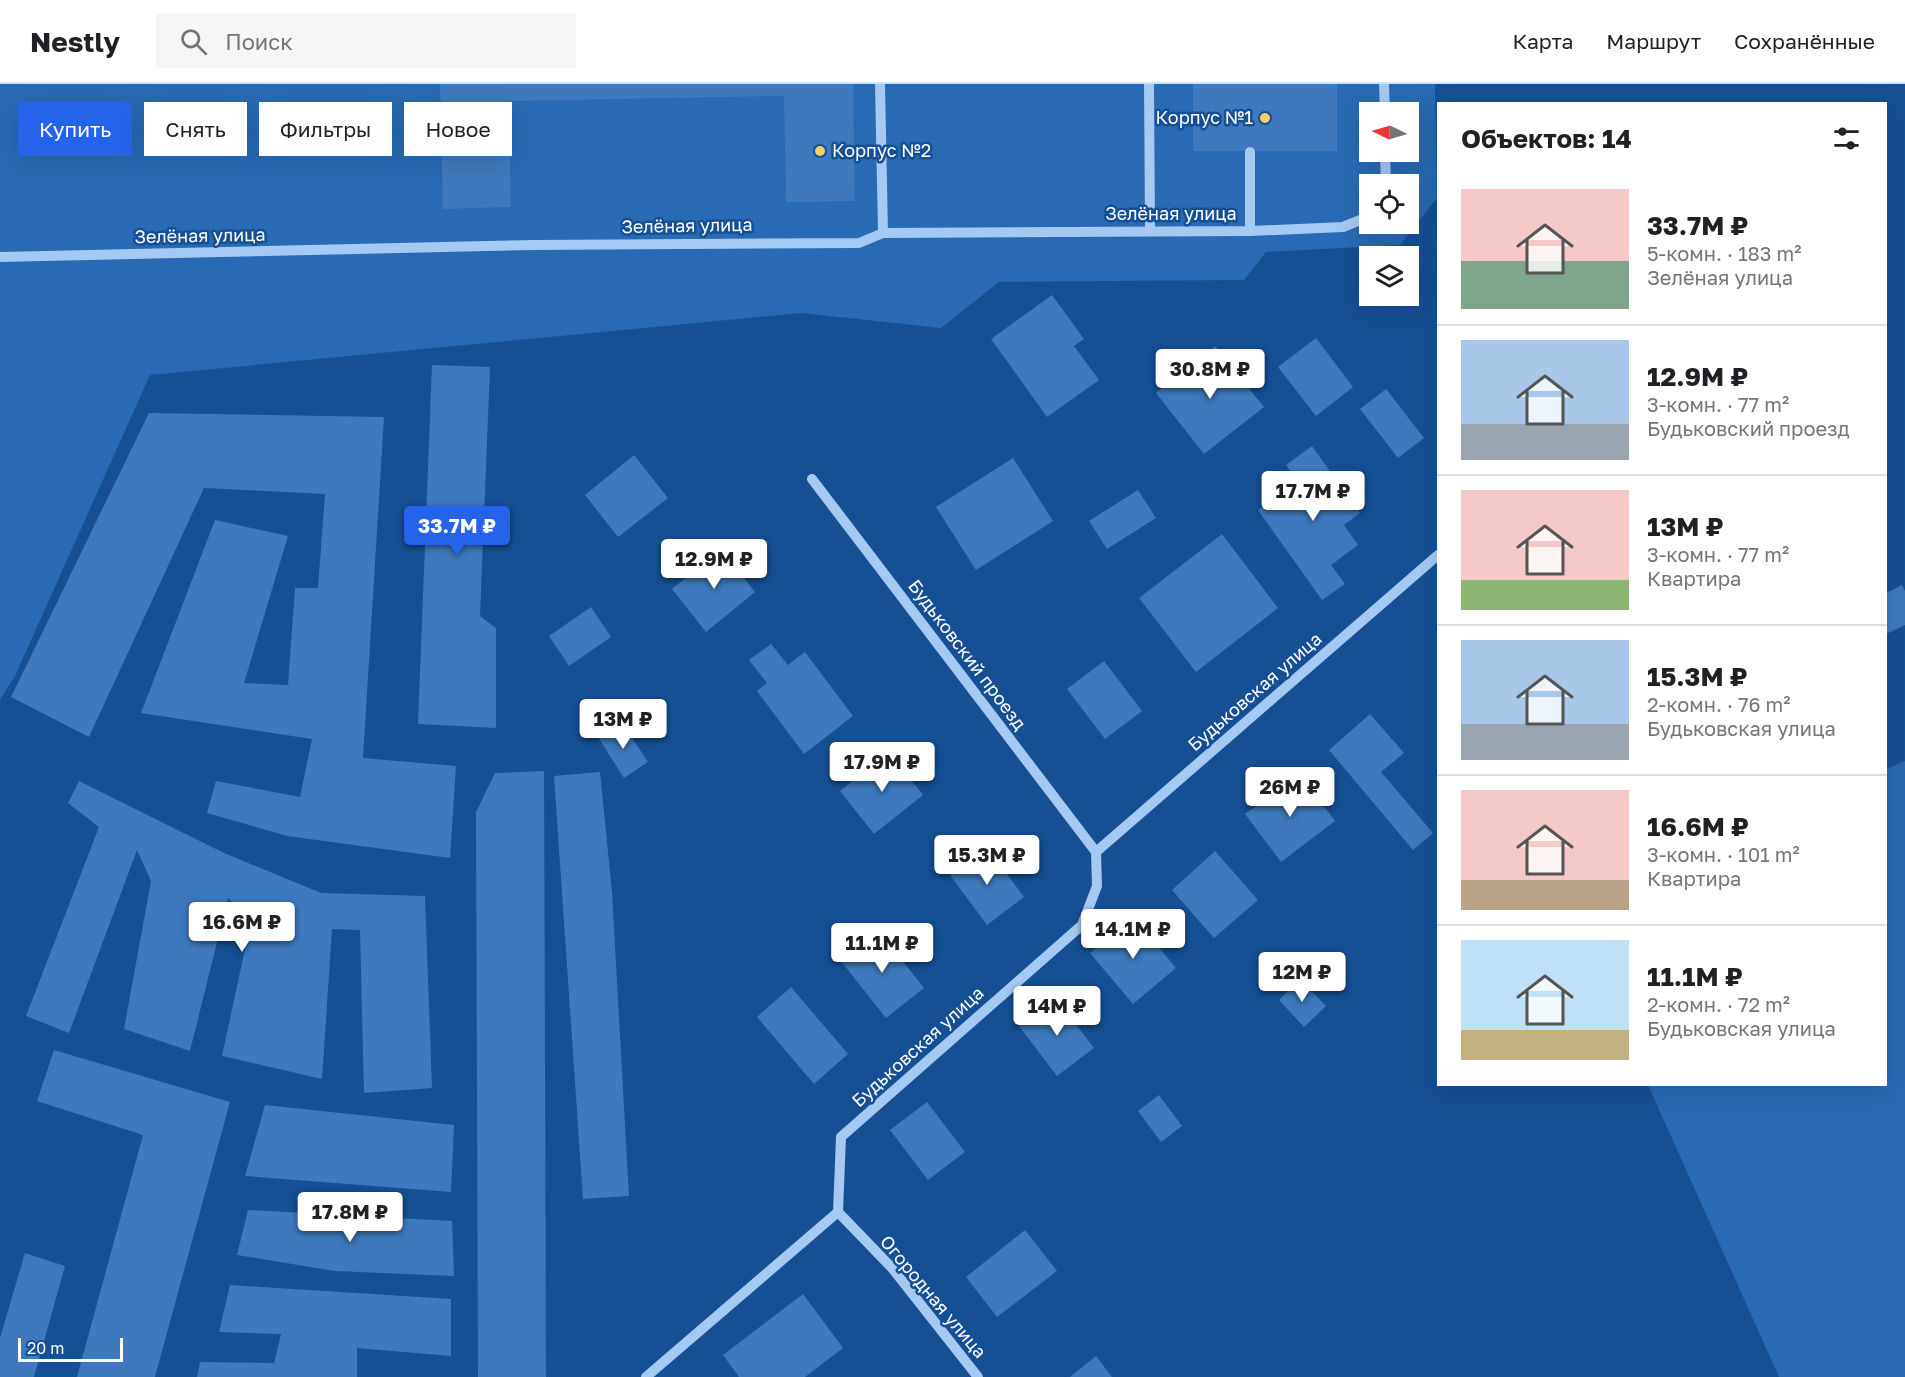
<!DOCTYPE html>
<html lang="ru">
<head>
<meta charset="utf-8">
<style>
	body { margin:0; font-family:"Golos Text",sans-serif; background:#f6f6f6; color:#202124; height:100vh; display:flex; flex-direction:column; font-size:22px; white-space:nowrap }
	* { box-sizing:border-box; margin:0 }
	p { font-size:20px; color:#757577 }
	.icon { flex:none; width:33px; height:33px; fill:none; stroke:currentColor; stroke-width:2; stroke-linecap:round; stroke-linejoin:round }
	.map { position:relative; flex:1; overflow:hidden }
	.details { position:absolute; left:1437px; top:18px; width:450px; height:984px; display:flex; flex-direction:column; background:#fff; border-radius:0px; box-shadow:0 6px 24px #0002 }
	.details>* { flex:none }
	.banner { position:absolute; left:18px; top:18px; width:570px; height:54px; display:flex; gap:12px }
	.needle { width:39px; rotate:275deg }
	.fabs { position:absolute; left:1359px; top:18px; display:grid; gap:12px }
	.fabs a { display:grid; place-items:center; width:60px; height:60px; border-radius:0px; background:#fff; box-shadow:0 6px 24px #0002; font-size:30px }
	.scale { position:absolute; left:18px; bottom:15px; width:105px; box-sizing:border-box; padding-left:6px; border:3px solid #fff; border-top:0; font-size:16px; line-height:21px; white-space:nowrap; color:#fff; -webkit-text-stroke:4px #155094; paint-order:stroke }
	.price { position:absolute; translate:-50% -51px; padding:0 14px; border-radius:6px; background:#fff; color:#222; font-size:20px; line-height:39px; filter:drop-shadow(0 2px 3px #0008) }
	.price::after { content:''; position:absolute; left:50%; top:36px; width:18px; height:14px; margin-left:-9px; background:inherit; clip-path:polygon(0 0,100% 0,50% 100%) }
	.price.on { background:#2563eb; color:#fff }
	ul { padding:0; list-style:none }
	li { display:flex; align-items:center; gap:18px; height:150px; padding:0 24px }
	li+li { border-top:2px solid #e0e0e0 }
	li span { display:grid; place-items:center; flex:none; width:168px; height:120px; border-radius:0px; color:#555 }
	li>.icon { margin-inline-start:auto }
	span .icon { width:72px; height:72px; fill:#fffc; stroke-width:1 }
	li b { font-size:26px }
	h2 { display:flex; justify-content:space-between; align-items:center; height:72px; padding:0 24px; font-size:26px }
	.pill { padding:0 21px; border-radius:0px; background:#fff; box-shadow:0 6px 24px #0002; font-size:21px; line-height:54px }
	.pill.on { background:#2563eb; color:#fff }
	header { display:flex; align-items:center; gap:36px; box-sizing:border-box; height:84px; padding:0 30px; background:#fff; border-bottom:2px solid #e0e0e0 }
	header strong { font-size:28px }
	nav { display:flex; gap:33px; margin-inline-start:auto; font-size:21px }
	.search { width:420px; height:54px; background:#f6f6f6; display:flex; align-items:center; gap:15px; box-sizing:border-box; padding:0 21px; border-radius:0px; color:#757577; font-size:22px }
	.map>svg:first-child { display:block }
</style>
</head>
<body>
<header>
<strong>Nestly</strong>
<div class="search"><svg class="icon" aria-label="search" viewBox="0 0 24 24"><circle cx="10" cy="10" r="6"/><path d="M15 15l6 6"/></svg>Поиск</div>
<nav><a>Карта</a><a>Маршрут</a><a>Сохранённые</a></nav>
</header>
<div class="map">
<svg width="1905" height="1293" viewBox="0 0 1905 1293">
	<rect width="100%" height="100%" fill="#155094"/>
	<g fill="#286ab3" fill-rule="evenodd">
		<path d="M0,0H1435L1437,114L1400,161L1266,168L1244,196L999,198L941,244L801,229L150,291L15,592L0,616ZM1370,28H1408V68H1370ZM1370,100H1408V140H1370Z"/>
		<path d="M1905,677V1293H1779L1648,1001L1886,1000V685Z"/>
	</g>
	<g fill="#3d79bc">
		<path d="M440,0H853L855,117L786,118L784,12L720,13L509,17L511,123L443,125Z"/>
		<rect x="1193" y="0" width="144" height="67"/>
		<path d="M1052,211L1084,255L1074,262L1099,296L1047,333L991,255Z"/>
		<path d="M1316,254L1353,303L1316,332L1278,283Z"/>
		<path d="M1215,262L1264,323L1204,370L1156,309Z"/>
		<path d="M432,281L490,283L480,532L496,544V644L418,640Z"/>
		<path d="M1386,305L1424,354L1398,374L1360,325Z"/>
		<path d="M149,329L384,333L363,674L456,682L450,774L287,752L207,729L216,697L300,713L312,655L141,629L215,436L288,452L244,599L288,601L295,504H318L325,410L204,404L89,653L11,613Z"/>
		<path d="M1312,362L1360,429L1344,441L1358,461L1331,481L1345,500L1322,516L1258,426L1298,398L1286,381Z"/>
		<path d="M634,371L668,414L618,453L585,411Z"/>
		<path d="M1013,374L1053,437L976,486L936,423Z"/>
		<path d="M1138,406L1156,434L1107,465L1089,437Z"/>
		<path d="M1222,450L1278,524L1196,588L1139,514Z"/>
		<path d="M721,465L755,508L706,548L672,505Z"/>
		<path d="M1902,501L1905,507V541L1886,550V509Z"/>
		<path d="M591,523L611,553L569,582L549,552Z"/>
		<path d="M771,560L788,581L805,568L853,632L804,670L757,607L767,599L749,576Z"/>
		<path d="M1104,577L1142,627L1105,655L1067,605Z"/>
		<path d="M1370,630L1404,669L1381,688L1433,749L1413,766L1329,666Z"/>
		<path d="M621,637L648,678L624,694L598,653Z"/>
		<path d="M889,668L923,711L874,750L840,707Z"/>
		<path d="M544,687L546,1293H478L476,728L495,689Z"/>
		<path d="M600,688L612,808L629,1112L583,1115L554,692Z"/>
		<path d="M1300,690L1335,737L1281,778L1245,730Z"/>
		<path d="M79,697L224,769L321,809L425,812L432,1004L364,1009L360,846L332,845L322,995L222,972L251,837L228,814L190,967L124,945L151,797L137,766L69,949L26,932L99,743L68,719Z"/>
		<path d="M987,763L1024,813L987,841L950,791Z"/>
		<path d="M1215,767L1258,816L1214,854L1172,806Z"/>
		<path d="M1133,833L1176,884L1133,920L1090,869Z"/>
		<path d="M878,846L924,904L886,934L840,876Z"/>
		<path d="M1300,895L1326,922L1304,943L1279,916Z"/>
		<path d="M791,903L848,970L814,1000L757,933Z"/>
		<path d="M1056,914L1094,964L1057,992L1019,942Z"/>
		<path d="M54,966L230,1018L155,1293H77L143,1051L37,1017Z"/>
		<path d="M1159,1011L1182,1042L1161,1058L1138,1027Z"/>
		<path d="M927,1018L965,1068L928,1096L890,1046Z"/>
		<path d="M265,1021L454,1041L451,1108L245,1092Z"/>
		<path d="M248,1126L452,1137L454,1192L335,1187L237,1171Z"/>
		<path d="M1025,1146L1057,1187L997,1233L966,1193Z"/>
		<path d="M25,1169L65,1182L34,1293H0V1254Z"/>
		<path d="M230,1201L451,1215V1272L357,1264V1293H197L200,1278L274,1279L281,1250L219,1248Z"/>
		<path d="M803,1210L843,1264L805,1293H739L723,1271Z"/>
		<path d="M1096,1272L1112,1293H1070Z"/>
	</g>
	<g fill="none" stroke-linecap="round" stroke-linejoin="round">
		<g stroke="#a4c9f2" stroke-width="10">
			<path d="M880,0L883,149"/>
			<path d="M1149,0L1150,146"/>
			<path d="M1384,0L1385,28"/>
			<path d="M1250,68V147"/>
			<path d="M1385,68L1386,100"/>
			<path d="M0,173L534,161L859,159L883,149L1250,147L1343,143L1370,132"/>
			<path d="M812,395L1096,768"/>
			<path d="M838,1128L892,1184L978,1293"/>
			<path d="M646,1293L838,1128L841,1053L1082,841L1097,802L1096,768L1438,471"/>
		</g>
	</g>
	<g fill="#ffce65" stroke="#155094" stroke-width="2">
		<circle cx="1265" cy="34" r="6"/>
		<circle cx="820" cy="67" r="6"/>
	</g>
	<g text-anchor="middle" stroke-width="5" stroke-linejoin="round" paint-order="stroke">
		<g font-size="18" fill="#fff" stroke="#155094" text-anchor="end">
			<text x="1253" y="40">Корпус №1</text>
			<text x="832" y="73" text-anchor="start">Корпус №2</text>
		</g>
		<g font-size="18" fill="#fff" stroke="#155094">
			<text x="1171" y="136">Зелёная улица</text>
			<text transform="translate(687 142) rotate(-1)" y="6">Зелёная улица</text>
			<text transform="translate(200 152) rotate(-1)" y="6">Зелёная улица</text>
			<text transform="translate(967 571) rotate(53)" y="6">Будьковский проезд</text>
			<text transform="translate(1255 608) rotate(-41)" y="6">Будьковская улица</text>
			<text transform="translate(918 963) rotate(-42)" y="6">Будьковская улица</text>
			<text transform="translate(933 1213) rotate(50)" y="6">Огородная улица</text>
		</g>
	</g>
</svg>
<div class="fabs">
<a><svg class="needle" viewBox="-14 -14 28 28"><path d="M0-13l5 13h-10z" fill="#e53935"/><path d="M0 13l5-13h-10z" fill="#757577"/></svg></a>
<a><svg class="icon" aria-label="locate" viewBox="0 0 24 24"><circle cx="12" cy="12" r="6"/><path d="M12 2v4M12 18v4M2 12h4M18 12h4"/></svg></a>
<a><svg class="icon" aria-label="layers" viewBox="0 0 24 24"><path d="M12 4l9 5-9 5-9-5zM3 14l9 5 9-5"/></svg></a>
</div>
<div class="scale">20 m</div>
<b class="price" style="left:1210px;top:316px">30.8M ₽</b>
<b class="price" style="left:1313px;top:438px">17.7M ₽</b>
<b class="price on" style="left:457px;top:473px">33.7M ₽</b>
<b class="price" style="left:714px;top:506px">12.9M ₽</b>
<b class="price" style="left:623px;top:666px">13M ₽</b>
<b class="price" style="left:882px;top:709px">17.9M ₽</b>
<b class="price" style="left:1290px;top:734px">26M ₽</b>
<b class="price" style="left:987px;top:802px">15.3M ₽</b>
<b class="price" style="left:242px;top:869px">16.6M ₽</b>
<b class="price" style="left:1133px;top:876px">14.1M ₽</b>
<b class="price" style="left:882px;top:890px">11.1M ₽</b>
<b class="price" style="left:1302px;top:919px">12M ₽</b>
<b class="price" style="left:1057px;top:953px">14M ₽</b>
<b class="price" style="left:350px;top:1159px">17.8M ₽</b>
<div class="banner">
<a class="pill on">Купить</a>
<a class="pill">Снять</a>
<a class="pill">Фильтры</a>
<a class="pill">Новое</a>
</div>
<section class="details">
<h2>Объектов: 14<svg class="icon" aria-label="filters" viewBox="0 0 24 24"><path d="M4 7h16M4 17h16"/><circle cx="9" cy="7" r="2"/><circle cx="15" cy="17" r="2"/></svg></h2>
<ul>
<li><span style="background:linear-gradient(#f6c9c9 60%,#7fa58c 0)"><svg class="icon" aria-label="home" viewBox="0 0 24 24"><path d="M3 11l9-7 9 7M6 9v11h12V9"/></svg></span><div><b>33.7M ₽</b><p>5-комн. · 183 m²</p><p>Зелёная улица</p></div></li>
<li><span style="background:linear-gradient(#a9c7e8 70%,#9aa5b1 0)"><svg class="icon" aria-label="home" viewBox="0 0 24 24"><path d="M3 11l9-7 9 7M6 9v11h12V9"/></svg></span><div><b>12.9M ₽</b><p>3-комн. · 77 m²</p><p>Будьковский проезд</p></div></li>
<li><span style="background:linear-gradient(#f6c9c9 75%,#8fb573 0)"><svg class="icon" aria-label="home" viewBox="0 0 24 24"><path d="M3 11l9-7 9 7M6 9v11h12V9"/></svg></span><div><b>13M ₽</b><p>3-комн. · 77 m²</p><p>Квартира</p></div></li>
<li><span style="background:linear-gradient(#a9c7e8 70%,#9aa5b1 0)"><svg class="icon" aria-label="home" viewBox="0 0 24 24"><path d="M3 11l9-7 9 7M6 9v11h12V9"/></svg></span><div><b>15.3M ₽</b><p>2-комн. · 76 m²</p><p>Будьковская улица</p></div></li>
<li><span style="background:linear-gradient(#f6c9c9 75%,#b9a48a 0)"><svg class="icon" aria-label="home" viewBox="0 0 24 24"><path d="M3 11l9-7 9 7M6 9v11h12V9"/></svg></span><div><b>16.6M ₽</b><p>3-комн. · 101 m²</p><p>Квартира</p></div></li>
<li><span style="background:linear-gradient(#bfe0f5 75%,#c2b280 0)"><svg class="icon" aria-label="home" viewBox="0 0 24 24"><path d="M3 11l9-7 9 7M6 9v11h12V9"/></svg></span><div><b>11.1M ₽</b><p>2-комн. · 72 m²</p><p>Будьковская улица</p></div></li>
</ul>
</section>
</div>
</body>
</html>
